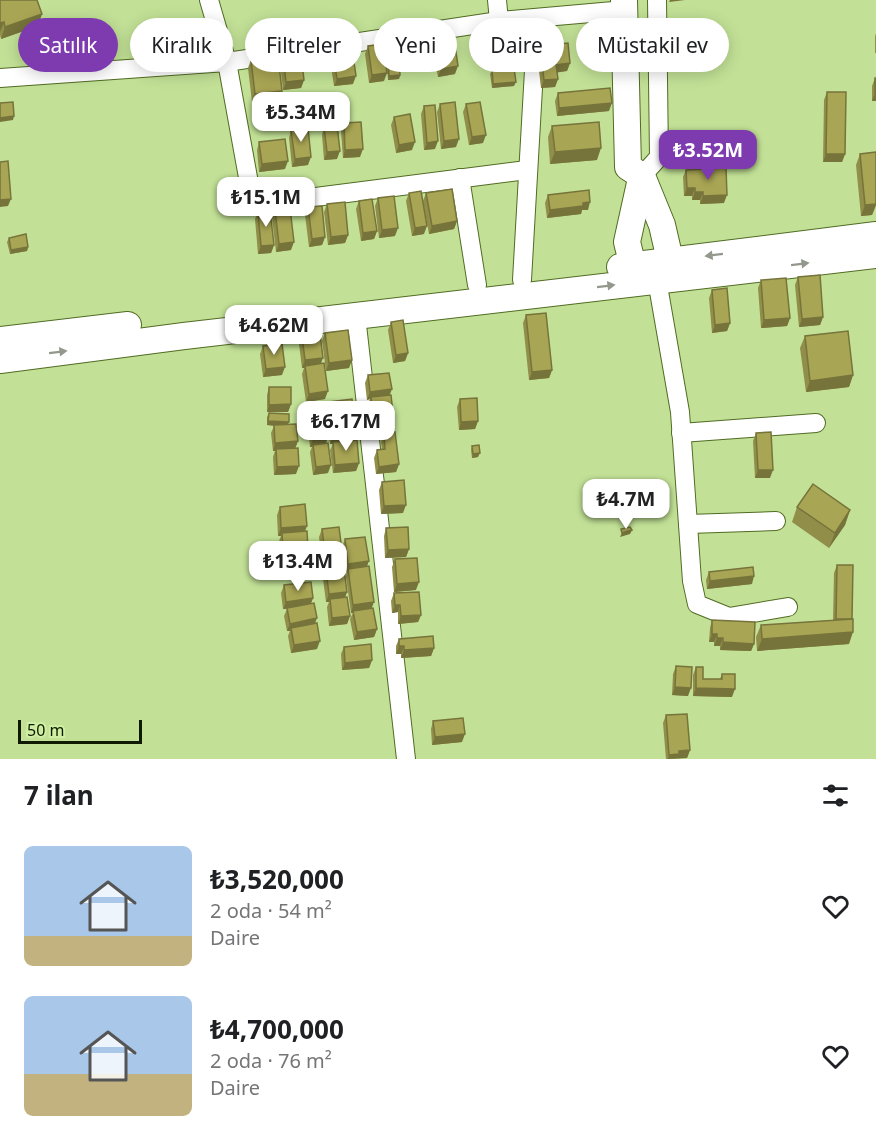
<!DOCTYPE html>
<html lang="tr">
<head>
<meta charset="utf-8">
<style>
	body { margin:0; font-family:"Noto Sans",sans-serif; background:#f6f6f6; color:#202124; height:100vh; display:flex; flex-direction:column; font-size:22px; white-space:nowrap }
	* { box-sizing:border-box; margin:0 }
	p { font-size:20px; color:#757577 }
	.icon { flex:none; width:33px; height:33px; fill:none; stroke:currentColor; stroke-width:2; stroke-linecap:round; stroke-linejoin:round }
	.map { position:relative; height:759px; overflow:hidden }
	.drawer { display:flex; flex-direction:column; background:#fff; flex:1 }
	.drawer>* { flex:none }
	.top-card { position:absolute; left:18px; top:18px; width:840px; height:54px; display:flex; gap:12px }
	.scale { position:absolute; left:18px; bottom:15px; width:124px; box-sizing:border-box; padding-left:6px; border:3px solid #0f1a00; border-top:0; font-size:16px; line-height:21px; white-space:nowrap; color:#0f1a00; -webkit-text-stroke:4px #cfefa3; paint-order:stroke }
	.price { position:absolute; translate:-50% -51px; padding:0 14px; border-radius:12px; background:#fff; color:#222; font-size:20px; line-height:39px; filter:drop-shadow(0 2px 3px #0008) }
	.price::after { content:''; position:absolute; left:50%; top:36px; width:18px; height:14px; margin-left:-9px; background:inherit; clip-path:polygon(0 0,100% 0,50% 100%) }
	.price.on { background:#7d3baf; color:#fff }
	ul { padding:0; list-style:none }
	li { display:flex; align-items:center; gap:18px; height:150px; padding:0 24px }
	li span { display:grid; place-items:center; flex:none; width:168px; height:120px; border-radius:9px; color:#555 }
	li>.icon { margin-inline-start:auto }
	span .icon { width:72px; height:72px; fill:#fffc; stroke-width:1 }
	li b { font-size:26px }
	h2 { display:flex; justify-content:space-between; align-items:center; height:72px; padding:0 24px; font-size:26px }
	.tag { padding:0 21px; border-radius:27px; background:#fff; box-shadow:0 3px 15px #0003; font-size:21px; line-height:54px }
	.tag.on { background:#7d3baf; color:#fff }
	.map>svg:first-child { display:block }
</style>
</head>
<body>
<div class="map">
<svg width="876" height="759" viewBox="0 0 876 759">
	<rect width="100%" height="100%" fill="#c2e196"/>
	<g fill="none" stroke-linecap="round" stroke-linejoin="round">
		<defs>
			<g id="street">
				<path d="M209,0L227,62L253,205L527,170"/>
				<path d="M497,0L499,21"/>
				<path d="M0,78L227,62L499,21L625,10"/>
				<path d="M642,176L659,157L657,0"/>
				<path d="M460,178L477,285"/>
				<path d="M522,280L537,18"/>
				<path d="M657,280L680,412L692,581L697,604L729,617L788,607"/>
				<path d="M356,316L406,759"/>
				<path d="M681,433L816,423"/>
				<path d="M688,524L776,521"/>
			</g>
			<g id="secondary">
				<path d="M624,0L628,167L642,176L662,225L674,277"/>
				<path d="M620,267L876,235"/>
				<path d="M637,282L627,242L642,174"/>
				<path d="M0,340L128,325"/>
				<path d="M0,360L184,336L876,255"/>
			</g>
		</defs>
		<use href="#street" stroke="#516b23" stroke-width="20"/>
		<use href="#secondary" stroke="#516b23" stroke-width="28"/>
		<use href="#street" stroke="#fff" stroke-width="18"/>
		<use href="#secondary" stroke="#fff" stroke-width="26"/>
	</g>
	<g fill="#908e48">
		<path d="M0,0L38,26L1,39L0,35Z"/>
		<path d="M670,28L702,46L668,49L667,36Z"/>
		<path d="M876,33V53H875V37Z"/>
		<path d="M436,42L455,74L438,77L433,50Z"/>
		<path d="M368,46L384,81L369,83L365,54Z"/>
		<path d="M540,46L570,63L567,71L557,72L558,79L555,87L541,88L537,54Z"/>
		<path d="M387,51L400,75L399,79L388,80L386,55Z"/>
		<path d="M333,52L353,84L334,86L330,60Z"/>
		<path d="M283,56L304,80L301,88L283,90L280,64Z"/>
		<path d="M251,60L280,99L252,102L248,68Z"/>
		<path d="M492,70L514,86L492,88L490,74Z"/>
		<path d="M875,78L876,101H872V86Z"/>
		<path d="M827,92L845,154L842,162H823L824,100Z"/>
		<path d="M558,93L609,111L557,116L555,101Z"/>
		<path d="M440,104L456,147L441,149L437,112Z"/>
		<path d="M466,104L483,143L469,145L463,112Z"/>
		<path d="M424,106L435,149L424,150L421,114Z"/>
		<path d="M394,117L412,150L396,153L391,125Z"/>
		<path d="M344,123L360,157L343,158L341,131Z"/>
		<path d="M552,126L597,160L550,164L548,137Z"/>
		<path d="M324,127L337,159L324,160L322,135Z"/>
		<path d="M291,130L308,165L292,167L289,138Z"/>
		<path d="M259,142L285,169L259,172L257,150Z"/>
		<path d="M876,152V205L872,215L861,216L856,165L860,154Z"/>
		<path d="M686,170L724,203L700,204V200H692V196H684L683,177Z"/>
		<path d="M409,193L424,234L412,236L406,201Z"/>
		<path d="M426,193L457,221L454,229L429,234L423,201Z"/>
		<path d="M548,195L588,210H582L581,214L547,218L545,203Z"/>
		<path d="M378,198L395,236L379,238L375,206Z"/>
		<path d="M359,201L377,231L374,239L361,241L356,209Z"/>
		<path d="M327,204L348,235L345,243L328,245L324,212Z"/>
		<path d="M308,207L325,237L322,245L309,247L305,215Z"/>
		<path d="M275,210L291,250L276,252L272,218Z"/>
		<path d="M258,212L274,245L271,253L258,254L255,219Z"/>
		<path d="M9,238L28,247L27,251L10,254L7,242Z"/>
		<path d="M798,277L823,317L820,325L799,327L795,285Z"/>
		<path d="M761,280L790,318L787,326L761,328L758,288Z"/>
		<path d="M712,290L730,323L727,331L712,333L709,298Z"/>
		<path d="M526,315L552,370L549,378L529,380L523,323Z"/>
		<path d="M391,322L408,353L405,361L393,363L388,330Z"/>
		<path d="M325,333L349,368L326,371L322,341Z"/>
		<path d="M302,336L321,364L325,399L306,402L302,374L304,368H302L299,344Z"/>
		<path d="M805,336L853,375L849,387L806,392L800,348Z"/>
		<path d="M263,346L282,375L263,377L260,354Z"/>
		<path d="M368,375L389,395L393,413L390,420L370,423L368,405L370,399L367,400L365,383Z"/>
		<path d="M269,387L291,404L288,412H267V395Z"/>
		<path d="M460,399L478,421L475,429L459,430L457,407Z"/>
		<path d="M329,402L354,440L359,463L356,471L333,473L330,450L333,444H330L326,409Z"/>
		<path d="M310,410L328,437L326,443L328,473L313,475L310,452L312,447H310L307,418Z"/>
		<path d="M269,413L288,424L298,441L295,448L296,474L274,475L273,457L275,451H273L271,433L274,426L267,425V417Z"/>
		<path d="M756,433L770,478H755L753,441Z"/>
		<path d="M384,434L399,464L396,472L376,474L374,458L377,450H382L381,442Z"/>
		<path d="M472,446L478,457L472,458L471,450Z"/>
		<path d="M382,482L403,513L381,514L379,490Z"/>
		<path d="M280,507L305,531L308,549L305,557L280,558L279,541L281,536H278L277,515Z"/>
		<path d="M797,507L850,510L845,525L829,548L792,522Z"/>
		<path d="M386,528L409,549L406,557L385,558L384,536Z"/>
		<path d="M322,529L339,559L322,561L319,537Z"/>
		<path d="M345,539L367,566L371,608L377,629L374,637L354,640L350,619L353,613H351L346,577L347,571L345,572L342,547Z"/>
		<path d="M395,559L416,590L394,592L392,567Z"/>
		<path d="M837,565L849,644L757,651L756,637L761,625L833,620L834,573Z"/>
		<path d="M326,571L347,592L345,597L350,616L347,624L329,626L327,607L329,602H326L323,579Z"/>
		<path d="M709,572L752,584L707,589L706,580Z"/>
		<path d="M284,585L313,598L311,603L317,649L291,653L288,636L290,631H287L284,616L287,609H283L281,593Z"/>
		<path d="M394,593L421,615L418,622L398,624V612L392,613L391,601Z"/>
		<path d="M712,620L754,644L751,651L720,650V646H714V642H709L710,628Z"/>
		<path d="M399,639L434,648L431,656L401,658V654H396V646Z"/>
		<path d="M344,647L372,660L369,668L342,670L341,654Z"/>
		<path d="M676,666L688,696L672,695L673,674Z"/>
		<path d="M696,667L703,679H720L722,674L732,697L693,696V675Z"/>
		<path d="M666,715L690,750L687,758L666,759L663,723Z"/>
		<path d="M433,721L462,742L432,745L431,729Z"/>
	</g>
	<g fill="#76743b">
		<path d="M670,0H685L669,2Z"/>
		<path d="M42,14L38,26L1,39L5,27Z"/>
		<path d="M4,22L0,32V23Z"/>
		<path d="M705,39L702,46L668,49L671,41Z"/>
		<path d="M570,63L567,71L554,73L556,65Z"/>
		<path d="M458,66L455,74L438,77L441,69Z"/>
		<path d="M387,73L384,81L369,83L372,75Z"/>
		<path d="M400,75L399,79L388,80L389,76Z"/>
		<path d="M356,76L353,84L334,86L337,79Z"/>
		<path d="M558,79L555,87L541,88L544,80Z"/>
		<path d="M304,80L301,88L283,90L286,82Z"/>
		<path d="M516,82L514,86L492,88L493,84Z"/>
		<path d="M282,91L280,99L252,102L255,94Z"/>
		<path d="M875,93H876V101H872Z"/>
		<path d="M612,103L609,111L557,116L559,108Z"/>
		<path d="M14,116L13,120L0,122V118Z"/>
		<path d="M486,135L483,143L469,145L472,137Z"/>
		<path d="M459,139L456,147L441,149L444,141Z"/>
		<path d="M438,141L435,149L424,150L427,143Z"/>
		<path d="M415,142L412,150L396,153L399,145Z"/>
		<path d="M601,148L597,160L550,164L555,152Z"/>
		<path d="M363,149L360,157L343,158L345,150Z"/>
		<path d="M340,151L337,159L324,160L327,152Z"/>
		<path d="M826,154H845L842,162H823Z"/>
		<path d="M311,157L308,165L292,167L295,159Z"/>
		<path d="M288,161L285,169L259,172L262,164Z"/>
		<path d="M687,188H695L692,196H684Z"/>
		<path d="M695,192H703L700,200H692Z"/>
		<path d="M876,193V205L872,215L861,216L865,205Z"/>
		<path d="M727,195L724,203L700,204L703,196Z"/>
		<path d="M11,199L8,206L0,207V200Z"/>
		<path d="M590,202L588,210H582L581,214L547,218L550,210Z"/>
		<path d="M457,221L454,229L429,234L432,226Z"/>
		<path d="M427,226L424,234L412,236L415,228Z"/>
		<path d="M398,228L395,236L379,238L382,230Z"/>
		<path d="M377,231L374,239L361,241L363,233Z"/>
		<path d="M348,235L345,243L328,245L331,237Z"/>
		<path d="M325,237L322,245L309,247L312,239Z"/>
		<path d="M294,242L291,250L276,252L279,244Z"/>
		<path d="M274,245L271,253L258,254L261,246Z"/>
		<path d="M28,247L27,251L10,254L11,250Z"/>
		<path d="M823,317L820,325L799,327L802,319Z"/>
		<path d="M790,318L787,326L761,328L764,320Z"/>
		<path d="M730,323L727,331L712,333L715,325Z"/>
		<path d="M408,353L405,361L393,363L396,355Z"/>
		<path d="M323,358L320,366H305L304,368H302L305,360Z"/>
		<path d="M352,360L349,368L326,371L329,363Z"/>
		<path d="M285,367L282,375L263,377L266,369Z"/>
		<path d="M552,370L549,378L529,380L532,372Z"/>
		<path d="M853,375L849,387L806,392L810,381Z"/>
		<path d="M392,389L389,397H371L370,399L367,400L370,392Z"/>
		<path d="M328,391L325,399L306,402L309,394Z"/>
		<path d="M291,404L288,412H267L269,405Z"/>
		<path d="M393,413L390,420L370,423L373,415Z"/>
		<path d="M268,421L289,422L287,426L267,425Z"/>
		<path d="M478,421L475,429L459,430L461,422Z"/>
		<path d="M356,434L354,441L333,442V444H330L333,437Z"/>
		<path d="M328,437L325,445H313L312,447H310L313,439Z"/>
		<path d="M298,441L295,449L273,451L275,443Z"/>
		<path d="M480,453L478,457L472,458L473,454Z"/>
		<path d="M359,463L356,471L333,473L335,465Z"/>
		<path d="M399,464L396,472L376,474L379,467Z"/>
		<path d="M331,465L328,473L313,475L316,467Z"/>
		<path d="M299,466L296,474L274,475L277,467Z"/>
		<path d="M758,470H773L770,478H755Z"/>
		<path d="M406,505L403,513L381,514L384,506Z"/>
		<path d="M850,510L845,525L829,548L835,533Z"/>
		<path d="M307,526L304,534L282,533L281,536H278L281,528Z"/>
		<path d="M632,530L630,534L620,537L622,533Z"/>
		<path d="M308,549L305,557L280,558L283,550Z"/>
		<path d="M409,549L406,557L385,558L388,550Z"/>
		<path d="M342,551L339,559L322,561L325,553Z"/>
		<path d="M369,561L366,569H348V571L345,572L348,564Z"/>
		<path d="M754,576L752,584L707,589L710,581Z"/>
		<path d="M419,582L416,590L394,592L397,584Z"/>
		<path d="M347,592L344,600L330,599L329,602H326L329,594Z"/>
		<path d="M313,598L310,606L283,609L286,602Z"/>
		<path d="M374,602L371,610L351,613L353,605Z"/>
		<path d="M395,605H400L398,612L392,613Z"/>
		<path d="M421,615L418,622L398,624L401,616Z"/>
		<path d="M350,616L347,624L329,626L332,618Z"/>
		<path d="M317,618L314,626L291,628L290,631H287L290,624Z"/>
		<path d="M377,629L374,637L354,640L357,632Z"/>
		<path d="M853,632L849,644L757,651L762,639Z"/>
		<path d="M712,634H717L714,642H709Z"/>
		<path d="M717,638H723L720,646H714Z"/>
		<path d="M320,641L317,649L291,653L294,645Z"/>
		<path d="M723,642L754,644L751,651L720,650Z"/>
		<path d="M399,646H404L401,654H396Z"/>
		<path d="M434,648L431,656L401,658L404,650Z"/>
		<path d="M372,660L369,668L342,670L345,663Z"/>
		<path d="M675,687L691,688L688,696L672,695Z"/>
		<path d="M696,688L735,689L732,697L693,696Z"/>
		<path d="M465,734L462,742L432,745L435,737Z"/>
		<path d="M690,750L687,758L668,759L669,755L679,751Z"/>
	</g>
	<g fill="#a8a554" stroke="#76743b" stroke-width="1.5">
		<path d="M0,0H37L42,14L5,27L4,22L0,23Z"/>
		<path d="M704,25L705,39L671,41L670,28Z"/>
		<path d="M454,39L458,66L441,69L436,42Z"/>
		<path d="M568,43L570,63L556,65L558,79L544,80L540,46Z"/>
		<path d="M383,44L387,73L372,75L368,46Z"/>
		<path d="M352,49L356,76L337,79L333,52Z"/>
		<path d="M387,51H399L400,75L389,76Z"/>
		<path d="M301,54L304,80L286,82L283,56Z"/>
		<path d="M278,56L282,91L255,94L251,60Z"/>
		<path d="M514,68L516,82L493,84L492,70Z"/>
		<rect x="875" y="78" width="1" height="15"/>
		<path d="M610,88L612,103L559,108L558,93Z"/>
		<path d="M827,92H846L845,154H826Z"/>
		<path d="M13,102L14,116L0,118V103Z"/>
		<path d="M455,102L459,139L444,141L440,104Z"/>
		<path d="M480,102L486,135L472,137L466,104Z"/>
		<path d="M435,105L438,141L427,143L424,106Z"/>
		<path d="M410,114L415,142L399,145L394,117Z"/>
		<path d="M361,122L363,149L345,150L344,123Z"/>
		<path d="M599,122L601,148L555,152L552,126Z"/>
		<path d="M337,125L340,151L327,152L324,127Z"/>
		<path d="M308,128L311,157L295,159L291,130Z"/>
		<path d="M285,139L288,161L262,164L259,142Z"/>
		<path d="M876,152V204L865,205L860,154Z"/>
		<path d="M8,161L11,199L0,200V162Z"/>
		<path d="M726,168L727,195L703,196V192H695V188H687L686,170Z"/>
		<path d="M452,189L457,221L432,226L426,193Z"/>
		<path d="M589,190L590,202L583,203V206L550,210L548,195Z"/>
		<path d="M421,191L427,226L415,228L409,193Z"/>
		<path d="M394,196L398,228L382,230L378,198Z"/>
		<path d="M372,199L377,231L363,233L359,201Z"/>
		<path d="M345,202L348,235L331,237L327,204Z"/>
		<path d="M322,206L325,237L312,239L308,207Z"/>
		<path d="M290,208L294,242L279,244L275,210Z"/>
		<path d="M270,210L274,245L261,246L258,212Z"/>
		<path d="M26,234L28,247L11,250L9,238Z"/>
		<path d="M820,275L823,317L802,319L798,277Z"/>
		<path d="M786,278L790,318L764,320L761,280Z"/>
		<path d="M727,288L730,323L715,325L712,290Z"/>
		<path d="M546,313L552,370L532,372L526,315Z"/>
		<path d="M403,320L408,353L396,355L391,322Z"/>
		<path d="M348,330L352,360L329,363L325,333Z"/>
		<path d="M848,331L853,375L810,381L805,336Z"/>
		<path d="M320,334L323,358L305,360L302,336Z"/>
		<path d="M282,344L285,367L266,369L263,346Z"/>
		<path d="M324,363L328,391L309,394L305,366Z"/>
		<path d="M389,373L392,389L370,392L368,375Z"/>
		<path d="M269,387H291V404L269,405Z"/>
		<path d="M391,395L393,413L373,415L371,397Z"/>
		<path d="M477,398L478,421L461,422L460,399Z"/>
		<path d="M352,399L356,434L333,437L329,402Z"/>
		<path d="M325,408L328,437L313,439L310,410Z"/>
		<path d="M269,413L289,414V422L268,421Z"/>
		<path d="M296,424L298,441L275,443L274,425Z"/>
		<path d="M395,432L399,464L379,467L377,450L385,449L384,434Z"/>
		<path d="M771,432L773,470H758L756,433Z"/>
		<path d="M357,440L359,463L335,465L333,442Z"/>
		<path d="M328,443L331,465L316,467L313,445Z"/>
		<path d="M479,445L480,453L473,454L472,446Z"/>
		<path d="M298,448L299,466L277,467L276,449Z"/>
		<path d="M404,480L406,505L384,506L382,482Z"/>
		<path d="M813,484L850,510L835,533L797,507Z"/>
		<path d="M305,504L307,526L281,528L280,507Z"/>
		<path d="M339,527L342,551L325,553L322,529Z"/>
		<path d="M408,527L409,549L388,550L386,528Z"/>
		<path d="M630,527L632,530L622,533L621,529Z"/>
		<path d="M307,531L308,549L283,550L282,533Z"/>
		<path d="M365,537L369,561L348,564L345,539Z"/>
		<path d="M417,558L419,582L397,584L395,559Z"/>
		<path d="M837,565H853L852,619H836Z"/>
		<path d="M369,566L374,602L353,605L348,569Z"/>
		<path d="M753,567L754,576L710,581L709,572Z"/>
		<path d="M344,569L347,592L329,594L326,571Z"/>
		<path d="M311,582L313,598L286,602L284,585Z"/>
		<path d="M419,592L421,615L401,616L400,605H395L394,593Z"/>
		<path d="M347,597L350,616L332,618L330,599Z"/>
		<path d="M314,603L317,618L290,624L287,608Z"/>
		<path d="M373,608L377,629L357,632L353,611Z"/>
		<path d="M853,619V632L762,639L761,625Z"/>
		<path d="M712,620L755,622L754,644L723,642V638H717V634H712Z"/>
		<path d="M317,623L320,641L294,645L291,628Z"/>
		<path d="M433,636L434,648L404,650V646H399V639Z"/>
		<path d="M371,644L372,660L345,663L344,647Z"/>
		<path d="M676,666L692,667L691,688L675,687Z"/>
		<path d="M696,667H703V679H722V674H735V689L696,688Z"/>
		<path d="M687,714L690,750L679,751V754L669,755L666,715Z"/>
		<path d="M463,718L465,734L435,737L433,721Z"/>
	</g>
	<defs><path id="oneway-solid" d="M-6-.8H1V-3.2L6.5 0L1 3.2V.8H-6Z" transform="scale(1.5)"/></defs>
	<g fill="#93988c">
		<use href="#oneway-solid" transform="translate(714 255) rotate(173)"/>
		<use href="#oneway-solid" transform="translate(800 264) rotate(-7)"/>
		<use href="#oneway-solid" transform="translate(606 286) rotate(-7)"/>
		<use href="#oneway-solid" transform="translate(58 352) rotate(-7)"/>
	</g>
</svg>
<div class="scale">50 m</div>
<b class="price" style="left:301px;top:143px">₺5.34M</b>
<b class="price on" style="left:708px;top:181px">₺3.52M</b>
<b class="price" style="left:266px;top:228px">₺15.1M</b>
<b class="price" style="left:274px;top:356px">₺4.62M</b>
<b class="price" style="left:346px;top:452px">₺6.17M</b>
<b class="price" style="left:626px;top:530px">₺4.7M</b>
<b class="price" style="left:298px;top:592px">₺13.4M</b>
<div class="top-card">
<a class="tag on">Satılık</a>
<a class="tag">Kiralık</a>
<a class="tag">Filtreler</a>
<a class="tag">Yeni</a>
<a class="tag">Daire</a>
<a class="tag">Müstakil ev</a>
</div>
</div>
<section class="drawer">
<h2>7 ilan<svg class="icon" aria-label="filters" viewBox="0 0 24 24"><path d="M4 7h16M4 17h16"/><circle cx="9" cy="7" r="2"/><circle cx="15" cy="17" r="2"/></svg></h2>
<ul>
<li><span style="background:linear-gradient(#a9c7e8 75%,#c2b280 0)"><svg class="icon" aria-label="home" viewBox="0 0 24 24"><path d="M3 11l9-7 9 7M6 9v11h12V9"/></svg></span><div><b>₺3,520,000</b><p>2 oda · 54 m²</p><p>Daire</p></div><svg class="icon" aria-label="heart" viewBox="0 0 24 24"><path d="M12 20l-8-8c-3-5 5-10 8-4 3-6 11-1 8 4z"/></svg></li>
<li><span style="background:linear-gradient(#a9c7e8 65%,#c2b280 0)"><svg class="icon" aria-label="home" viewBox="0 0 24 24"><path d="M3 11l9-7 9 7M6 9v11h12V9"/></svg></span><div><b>₺4,700,000</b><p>2 oda · 76 m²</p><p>Daire</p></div><svg class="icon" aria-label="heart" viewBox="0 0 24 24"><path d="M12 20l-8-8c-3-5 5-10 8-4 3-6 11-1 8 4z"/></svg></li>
</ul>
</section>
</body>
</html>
